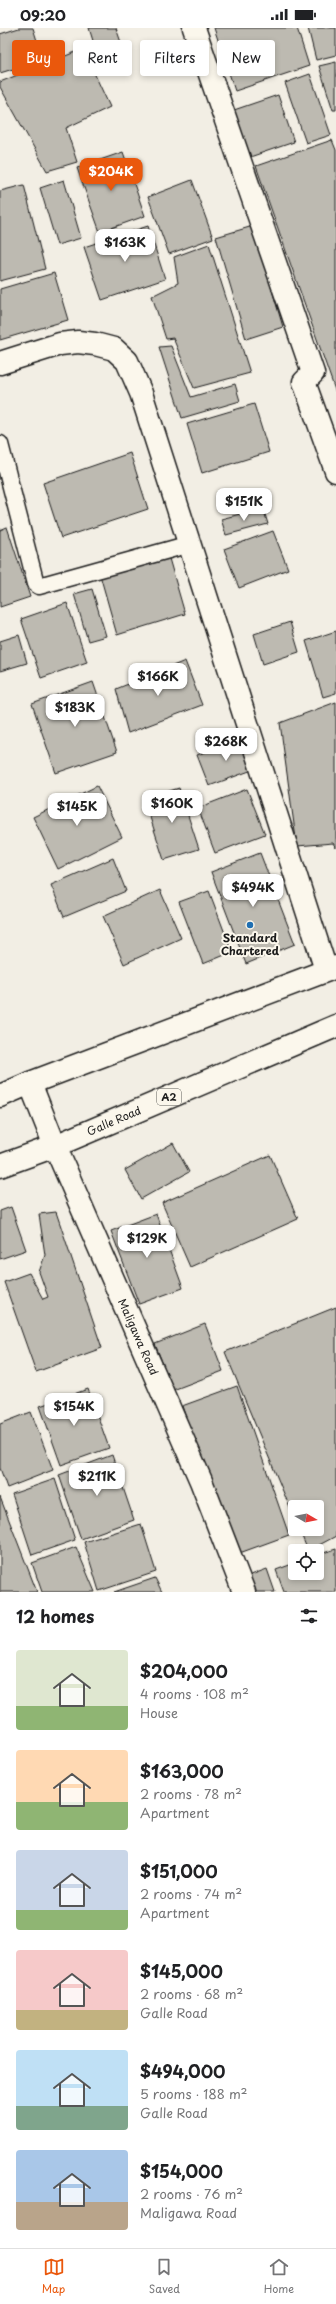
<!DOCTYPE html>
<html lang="en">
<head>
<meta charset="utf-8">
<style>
	body { margin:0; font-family:"Playpen Sans",sans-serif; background:#f6f6f6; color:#202124; height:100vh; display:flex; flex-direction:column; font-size:15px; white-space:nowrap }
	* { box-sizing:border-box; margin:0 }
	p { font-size:13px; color:#757577 }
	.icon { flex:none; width:22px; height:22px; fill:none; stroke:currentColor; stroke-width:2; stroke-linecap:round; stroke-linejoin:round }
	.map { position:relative; height:1564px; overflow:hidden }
	.details { display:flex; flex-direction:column; background:#fff; flex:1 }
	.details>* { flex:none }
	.top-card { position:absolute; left:12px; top:12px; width:312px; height:36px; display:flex; gap:8px }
	.needle { width:26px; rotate:99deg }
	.fabs { position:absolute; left:288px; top:1472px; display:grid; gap:8px }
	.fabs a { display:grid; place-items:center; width:36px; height:36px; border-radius:4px; background:#fff; box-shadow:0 2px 6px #0003; font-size:20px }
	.price { position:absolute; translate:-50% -34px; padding:0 9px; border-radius:8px; background:#fff; color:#222; font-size:13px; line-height:26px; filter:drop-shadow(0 1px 2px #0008) }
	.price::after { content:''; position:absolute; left:50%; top:24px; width:12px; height:9px; margin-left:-6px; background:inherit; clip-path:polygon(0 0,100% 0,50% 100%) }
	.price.current { background:#ea580c; color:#fff }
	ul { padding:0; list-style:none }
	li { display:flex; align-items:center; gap:12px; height:100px; padding:0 16px }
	li span { display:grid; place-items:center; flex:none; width:112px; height:80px; border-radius:4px; color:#555 }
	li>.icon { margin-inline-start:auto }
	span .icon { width:48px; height:48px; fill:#fffc; stroke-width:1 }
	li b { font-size:17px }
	h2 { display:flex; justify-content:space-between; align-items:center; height:48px; padding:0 16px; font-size:17px }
	.chip { padding:0 14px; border-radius:4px; background:#fff; box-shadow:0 2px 6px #0003; font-size:14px; line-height:36px }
	.chip.current { background:#ea580c; color:#fff }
	.status { display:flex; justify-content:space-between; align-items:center; height:28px; padding:0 20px; background:#fff; direction:ltr }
	.status svg { height:11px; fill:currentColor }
	.tabs { display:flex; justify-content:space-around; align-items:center; height:56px; border-top:1px solid #e0e0e0; background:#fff; font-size:11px; color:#757577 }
	.tabs a { display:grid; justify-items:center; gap:2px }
	.tabs .current { color:#ea580c }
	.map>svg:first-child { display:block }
</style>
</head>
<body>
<div class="status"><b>09:20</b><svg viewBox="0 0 49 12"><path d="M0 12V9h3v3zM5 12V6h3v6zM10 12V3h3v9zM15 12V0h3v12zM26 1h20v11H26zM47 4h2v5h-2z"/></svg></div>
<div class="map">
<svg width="336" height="1564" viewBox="0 0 336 1564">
	<rect width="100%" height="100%" fill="#f2eee4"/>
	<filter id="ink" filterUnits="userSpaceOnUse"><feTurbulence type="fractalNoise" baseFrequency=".025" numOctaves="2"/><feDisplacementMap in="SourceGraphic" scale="8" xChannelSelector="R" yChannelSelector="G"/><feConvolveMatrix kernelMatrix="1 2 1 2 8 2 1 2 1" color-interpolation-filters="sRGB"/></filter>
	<g filter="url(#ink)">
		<g fill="#bdbab1" stroke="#1c1c1c">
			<path d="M19,0H33L43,32L0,45V6Z"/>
			<path d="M89,0H116L124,23L99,32Z"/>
			<path d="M214,0H297L309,38L235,63Z"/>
			<path d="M308,0H336V27L316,32Z"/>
			<path d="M83,21L110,79L66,100L77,134L47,143L0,59V54Z"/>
			<path d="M336,34V82H333L319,38Z"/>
			<path d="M310,46L331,107L306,115L285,55Z"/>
			<path d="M278,67L294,114L250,129L234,82Z"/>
			<path d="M332,112L336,122V365L256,138Z"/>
			<path d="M123,124L145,188L100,204L77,140Z"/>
			<path d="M64,152L81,210L57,217L40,160Z"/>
			<path d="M192,152L213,210L169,226L148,169Z"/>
			<path d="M24,157L45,241L0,253V163Z"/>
			<path d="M148,198L165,251L102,272L84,219Z"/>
			<path d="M253,198L283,299L246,311L216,209Z"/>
			<path d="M209,216L250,345L194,360L173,310L166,311L152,268L178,255L174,229Z"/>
			<path d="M54,245L68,292L0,312V261Z"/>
			<path d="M171,318L191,369L235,356L240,373L182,390L159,319Z"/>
			<path d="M254,376L269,424L202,445L187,396Z"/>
			<path d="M130,425L148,481L61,510L43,455Z"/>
			<path d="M263,480L268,496L226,507L221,491Z"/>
			<path d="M7,499L30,569L0,579V502Z"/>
			<path d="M273,503L288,541L239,560L224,521Z"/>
			<path d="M168,527L185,586L117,607L100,547Z"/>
			<path d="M92,561L106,608L88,613L74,566Z"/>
			<path d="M67,575L87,634L41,650L21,591Z"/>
			<path d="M290,594L299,624L263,636L254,606Z"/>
			<path d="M336,603V665L323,669L306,613Z"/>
			<path d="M19,607L27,635L0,643V613Z"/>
			<path d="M185,633L202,677L128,705L116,661Z"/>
			<path d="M93,654L117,724L56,745L32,676Z"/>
			<path d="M336,674V820L333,815L297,818L280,695Z"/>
			<path d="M244,709L255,741L209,758L197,727Z"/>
			<path d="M97,758L122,809L58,841L33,789Z"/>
			<path d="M179,760L199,821L164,832L144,771Z"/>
			<path d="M247,761L265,806L215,825L198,780Z"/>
			<path d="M260,825L295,916L246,936L211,844Z"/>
			<path d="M113,830L126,863L64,889L51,857Z"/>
			<path d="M160,862L181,910L124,936L103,888Z"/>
			<path d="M209,863L232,924L203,936L179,874Z"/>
			<path d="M173,1115L189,1144L141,1171L125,1142Z"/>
			<path d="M270,1127L298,1191L190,1239L162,1175Z"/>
			<path d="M11,1179L26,1222L0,1231V1183Z"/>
			<path d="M56,1184L102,1320L36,1344L4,1254L29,1245L43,1271L48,1269L39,1244L45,1227L39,1186Z"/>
			<path d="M156,1186L183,1260L139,1276L111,1203Z"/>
			<path d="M336,1279V1508L308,1523L299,1501H317V1479H295V1492L225,1324Z"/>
			<path d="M205,1296L223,1343L173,1362L155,1316Z"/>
			<path d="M237,1358L289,1507L234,1527L182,1378Z"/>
			<path d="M88,1361L109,1420L61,1437L40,1378Z"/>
			<path d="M31,1384L53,1442L7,1460L0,1440V1396Z"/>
			<path d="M112,1427L134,1492L81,1511L59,1447Z"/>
			<path d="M55,1451L75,1512L32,1527L12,1466Z"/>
			<path d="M0,1469L37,1564H0Z"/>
			<path d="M141,1496L156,1544L99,1563L84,1514Z"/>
			<path d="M76,1519L95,1564H42L32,1535Z"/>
			<path d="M336,1521V1564H284L276,1542L295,1535V1545H317V1527Z"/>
			<path d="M267,1541L275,1564H248L243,1550Z"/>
			<path d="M155,1550L162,1564H114Z"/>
		</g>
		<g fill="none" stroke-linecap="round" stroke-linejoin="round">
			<defs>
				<path id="service" d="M0,416L36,556L39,558L190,516"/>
				<g id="minor">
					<path d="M194,0L313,345L304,354L336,443"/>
					<path d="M30,1055L55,1118L201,1453L244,1564"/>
				</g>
				<path id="tertiary" d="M0,335L60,316L78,314L95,316L114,321L127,333L141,365L326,942"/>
				<g id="trunk">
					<path d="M0,1068L30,1055L336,939"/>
					<path d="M0,1138L55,1118L336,998"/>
				</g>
			</defs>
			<use href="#service" stroke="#1c1c1c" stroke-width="19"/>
			<use href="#minor" stroke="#1c1c1c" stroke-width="25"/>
			<use href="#tertiary" stroke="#1c1c1c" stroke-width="25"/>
			<use href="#trunk" stroke="#1c1c1c" stroke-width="25"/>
			<use href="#service" stroke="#fbf7ec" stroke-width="16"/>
			<use href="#minor" stroke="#fbf7ec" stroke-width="22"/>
			<use href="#tertiary" stroke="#fbf7ec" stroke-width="22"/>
			<use href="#trunk" stroke="#fbf7ec" stroke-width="22"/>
		</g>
	</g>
	<circle fill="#1f6fb2" stroke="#fbf7ec" stroke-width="1.5" cx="250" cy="897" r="4"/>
	<g text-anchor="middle" stroke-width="4" stroke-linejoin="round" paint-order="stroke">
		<rect fill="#fbf7ec" stroke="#5f5e5a" stroke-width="1" x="157" y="1061" width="24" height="16" rx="3"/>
		<g font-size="10" font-weight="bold" fill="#1c1c1c">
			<text x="169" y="1073">A2</text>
		</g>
		<g font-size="11" font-weight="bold" fill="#1c1c1c" stroke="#fbf7ec">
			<text x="250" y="914">Standard<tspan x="250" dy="13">Chartered</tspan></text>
		</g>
		<g font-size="11" fill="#1c1c1c" stroke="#fbf7ec">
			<text transform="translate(114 1093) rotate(-23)" y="4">Galle Road</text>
			<text transform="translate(138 1309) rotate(66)" y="4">Maligawa Road</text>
		</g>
	</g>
</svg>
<div class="fabs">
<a><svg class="needle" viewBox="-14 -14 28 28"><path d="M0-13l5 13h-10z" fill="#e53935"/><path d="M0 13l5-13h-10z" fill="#757577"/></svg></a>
<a><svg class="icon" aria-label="locate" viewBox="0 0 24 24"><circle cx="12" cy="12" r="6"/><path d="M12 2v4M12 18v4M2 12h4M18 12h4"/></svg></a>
</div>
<b class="price current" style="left:111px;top:164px">$204K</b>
<b class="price" style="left:125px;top:235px">$163K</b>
<b class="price" style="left:244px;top:494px">$151K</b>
<b class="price" style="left:158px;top:669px">$166K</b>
<b class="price" style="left:75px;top:700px">$183K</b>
<b class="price" style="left:226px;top:734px">$268K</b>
<b class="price" style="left:172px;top:796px">$160K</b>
<b class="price" style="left:77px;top:799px">$145K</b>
<b class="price" style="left:253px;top:880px">$494K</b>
<b class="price" style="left:147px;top:1231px">$129K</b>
<b class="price" style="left:74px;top:1399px">$154K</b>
<b class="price" style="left:97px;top:1469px">$211K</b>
<div class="top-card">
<a class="chip current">Buy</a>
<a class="chip">Rent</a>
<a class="chip">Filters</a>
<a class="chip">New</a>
</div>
</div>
<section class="details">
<h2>12 homes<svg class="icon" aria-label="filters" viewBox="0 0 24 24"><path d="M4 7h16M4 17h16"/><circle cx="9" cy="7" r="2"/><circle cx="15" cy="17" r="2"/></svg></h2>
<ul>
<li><span style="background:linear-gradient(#dfe7d0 70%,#8fb573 0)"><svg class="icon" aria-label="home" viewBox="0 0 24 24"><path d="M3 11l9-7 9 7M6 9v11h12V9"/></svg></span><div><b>$204,000</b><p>4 rooms · 108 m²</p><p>House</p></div></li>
<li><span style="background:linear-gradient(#ffd9b3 65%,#8fb573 0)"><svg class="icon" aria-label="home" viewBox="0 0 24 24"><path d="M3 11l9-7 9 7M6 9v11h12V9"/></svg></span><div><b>$163,000</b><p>2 rooms · 78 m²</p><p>Apartment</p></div></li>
<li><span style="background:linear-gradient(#c9d6e8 75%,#8fb573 0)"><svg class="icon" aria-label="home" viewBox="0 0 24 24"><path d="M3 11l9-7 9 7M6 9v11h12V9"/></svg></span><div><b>$151,000</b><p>2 rooms · 74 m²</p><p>Apartment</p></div></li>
<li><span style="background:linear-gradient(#f6c9c9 75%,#c2b280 0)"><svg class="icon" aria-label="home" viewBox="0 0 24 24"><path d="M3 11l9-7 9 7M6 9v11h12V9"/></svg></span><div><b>$145,000</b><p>2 rooms · 68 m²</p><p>Galle Road</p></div></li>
<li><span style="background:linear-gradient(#bfe0f5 70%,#7fa58c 0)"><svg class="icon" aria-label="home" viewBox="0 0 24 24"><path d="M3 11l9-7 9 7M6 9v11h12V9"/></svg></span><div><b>$494,000</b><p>5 rooms · 188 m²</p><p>Galle Road</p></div></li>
<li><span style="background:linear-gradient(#a9c7e8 65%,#b9a48a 0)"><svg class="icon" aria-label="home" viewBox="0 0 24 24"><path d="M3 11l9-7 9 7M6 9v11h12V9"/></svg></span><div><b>$154,000</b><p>2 rooms · 76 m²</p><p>Maligawa Road</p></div></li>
</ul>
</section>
<nav class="tabs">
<a class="current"><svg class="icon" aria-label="map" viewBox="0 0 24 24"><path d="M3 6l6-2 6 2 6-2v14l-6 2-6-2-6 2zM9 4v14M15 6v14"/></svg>Map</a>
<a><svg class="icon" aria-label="saved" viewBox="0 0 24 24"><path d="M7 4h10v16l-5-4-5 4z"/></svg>Saved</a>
<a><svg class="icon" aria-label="home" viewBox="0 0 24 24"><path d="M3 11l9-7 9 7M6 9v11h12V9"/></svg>Home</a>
</nav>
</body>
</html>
